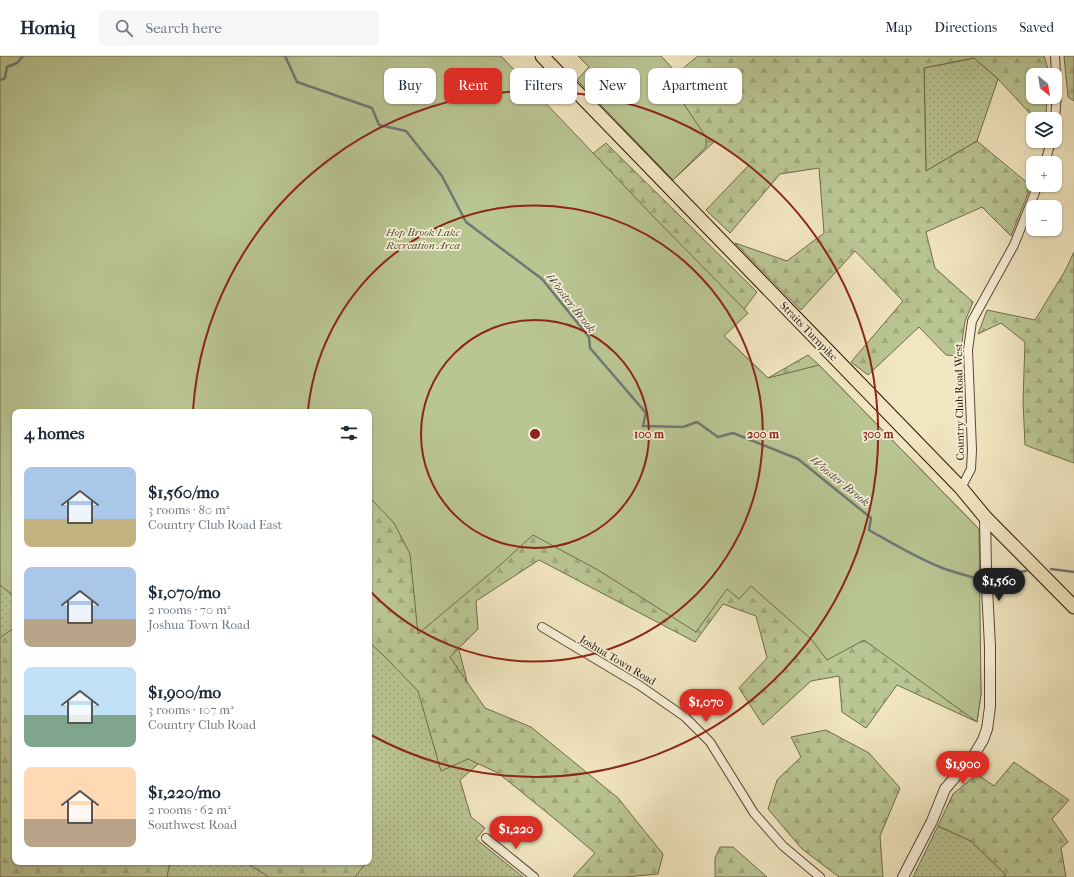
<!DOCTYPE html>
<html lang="en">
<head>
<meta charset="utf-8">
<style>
	body { margin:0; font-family:"IM FELL French Canon",serif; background:#f6f6f7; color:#1f2937; height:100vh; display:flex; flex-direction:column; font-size:15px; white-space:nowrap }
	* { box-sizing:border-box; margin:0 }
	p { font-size:13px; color:#747a83 }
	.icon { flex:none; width:22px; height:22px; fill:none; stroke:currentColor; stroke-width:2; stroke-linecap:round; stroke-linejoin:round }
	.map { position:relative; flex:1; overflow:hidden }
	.drawer { position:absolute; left:12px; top:353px; width:360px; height:456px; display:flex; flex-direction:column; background:#fff; border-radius:8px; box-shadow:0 1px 3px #0004 }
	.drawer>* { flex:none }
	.banner { position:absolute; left:384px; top:12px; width:380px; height:36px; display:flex; gap:8px }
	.needle { width:26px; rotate:150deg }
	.tools { position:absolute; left:1026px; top:12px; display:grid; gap:8px }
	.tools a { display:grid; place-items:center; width:36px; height:36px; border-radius:8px; background:#fff; box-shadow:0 1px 3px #0004; font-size:20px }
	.price { position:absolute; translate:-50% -34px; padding:0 9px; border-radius:14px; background:#d93025; color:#fff; font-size:13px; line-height:26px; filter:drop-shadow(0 1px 2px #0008) }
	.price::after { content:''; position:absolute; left:50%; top:24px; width:12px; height:9px; margin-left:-6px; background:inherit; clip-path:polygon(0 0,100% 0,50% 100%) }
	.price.on { background:#222; color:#fff }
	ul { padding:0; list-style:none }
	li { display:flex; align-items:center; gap:12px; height:100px; padding:0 12px }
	li span { display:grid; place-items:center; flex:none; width:112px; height:80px; border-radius:8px; color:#555 }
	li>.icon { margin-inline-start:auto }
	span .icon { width:48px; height:48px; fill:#fffc; stroke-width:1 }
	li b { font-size:17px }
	h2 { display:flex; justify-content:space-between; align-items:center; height:48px; padding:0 12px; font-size:17px }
	.pill { padding:0 14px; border-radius:8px; background:#fff; box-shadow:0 1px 3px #0004; font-size:14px; line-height:36px }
	.pill.on { background:#d93025; color:#fff }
	header { display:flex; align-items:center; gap:24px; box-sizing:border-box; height:56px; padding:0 20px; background:#fff; border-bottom:1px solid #e0e1e3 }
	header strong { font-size:19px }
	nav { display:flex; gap:22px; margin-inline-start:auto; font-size:14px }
	.search { width:280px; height:36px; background:#f6f6f7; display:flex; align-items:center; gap:10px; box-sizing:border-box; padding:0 14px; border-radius:8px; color:#747a83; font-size:15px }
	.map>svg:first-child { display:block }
</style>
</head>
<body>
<header>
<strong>Homiq</strong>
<div class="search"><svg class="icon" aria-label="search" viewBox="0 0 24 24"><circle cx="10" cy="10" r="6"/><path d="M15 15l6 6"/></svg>Search here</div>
<nav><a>Map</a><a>Directions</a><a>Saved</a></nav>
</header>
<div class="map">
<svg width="1074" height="821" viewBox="0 0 1074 821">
	<defs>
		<pattern id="grass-dots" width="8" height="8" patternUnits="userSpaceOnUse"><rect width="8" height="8" fill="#b9c593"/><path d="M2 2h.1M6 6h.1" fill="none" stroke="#9fa87d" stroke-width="1.8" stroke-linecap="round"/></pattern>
		<pattern id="forest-firs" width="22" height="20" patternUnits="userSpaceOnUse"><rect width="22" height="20" fill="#b9c593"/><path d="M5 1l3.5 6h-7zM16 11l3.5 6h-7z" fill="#9fa87d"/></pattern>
	</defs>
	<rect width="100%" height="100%" fill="#f1e6c1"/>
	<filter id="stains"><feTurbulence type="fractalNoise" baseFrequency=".005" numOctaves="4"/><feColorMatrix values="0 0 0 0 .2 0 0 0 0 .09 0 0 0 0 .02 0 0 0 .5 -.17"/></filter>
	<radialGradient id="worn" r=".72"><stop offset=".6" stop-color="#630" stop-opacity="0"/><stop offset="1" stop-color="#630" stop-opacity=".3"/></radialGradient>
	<g fill="url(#grass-dots)" stroke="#716a4c">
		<path d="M974,2L998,23L977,85L926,115L924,12Z"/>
		<path d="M369,441L449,554L486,701L460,724L471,761L485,772L476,783L523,821H0V529L15,532V806H369Z"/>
		<path d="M938,770L971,785L1007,819L1003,821H913Z"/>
	</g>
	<g fill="url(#forest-firs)" stroke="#716a4c">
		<path d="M698,0H1044L1048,13V19H1033V41H1047L1046,63H1035L998,23L974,2L924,12L926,115L977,85L1031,130L1011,180L982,151L926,176L935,212L973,246L965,265L960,300L946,299L919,271L868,319L851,306L903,245L855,195L801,254L735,187L787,205L824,177L819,112L780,118L730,177L706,154L749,109L715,85L673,124L618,66Z"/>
		<path d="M1064,0H1074V45L1068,41Z"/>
		<path d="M606,87L757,236L724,280L768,322L808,299L819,309L979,473L978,523L981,638L977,666L897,629L866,672L842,656L839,620L811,625L763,669L739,632L767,602L756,560L723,548L695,586L539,504L476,545L478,573L450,601L485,652L531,671L618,742L663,798L658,818L624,821H573L595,797L556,764L498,717L468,703L441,715L418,635L383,599L369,586V356H268Z"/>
		<path d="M1074,196V407L1025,389L1023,345L1025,286L1001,267L978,278L987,254L1035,264L1065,215Z"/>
		<path d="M15,571V806H170L167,821H0V582Z"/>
		<path d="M826,674L869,697L900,732L880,780L883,821H839L802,793L768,753L777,724L801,701L791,681Z"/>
		<path d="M1014,706L1069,744L1052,763L1068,786L1061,792L1066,821H1003L1006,819L971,785L938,770L953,738L977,718L994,730Z"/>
		<path d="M720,791H733L767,821H715V802Z"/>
		<path d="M245,806H367L355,821H269Z"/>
	</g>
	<g fill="#b9c593" stroke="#716a4c">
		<path d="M0,0H501L649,156L748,257L724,280L768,322L819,309L979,473L981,638L977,666L864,584L827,604L811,583L751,530L739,543L727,533L696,576L598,514L533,479L499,510L418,578L410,498L394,467L369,441V356H15V541L0,529Z"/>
		<path d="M578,0H661L676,16L673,32L706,81V91L673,124L577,24L589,11Z"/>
	</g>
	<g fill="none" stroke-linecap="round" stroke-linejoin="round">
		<g stroke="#6f7873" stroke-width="2.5">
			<path d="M285,0L297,26L372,52L379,69L406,75L442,120L466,166L542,223L589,281L590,292L646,357L643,370L683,371L697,366L718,381L733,377L798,403L871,462L869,474C892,487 915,501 940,511C952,516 966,519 978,523"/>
			<path d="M0,24L5,22L7,11L17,7L23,0"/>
			<path d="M1051,513L1074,516"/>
			<path d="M998,520L1026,515"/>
		</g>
		<defs>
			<g id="minor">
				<path d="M1055,0L1057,38L1055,63"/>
				<path d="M1045,107L1051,85"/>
				<path d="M961,432L971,413L972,394L968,294L972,265L1014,189L1038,129"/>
				<path d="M542,571L639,629L685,661L710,686L754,757L783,790L820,821"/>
				<path d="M486,782L534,821"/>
			</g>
			<path id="tertiary" d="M903,821L932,765L945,733L974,699L983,684L987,673L990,651V590L986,513L985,461"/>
			<path id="primary" d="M542,0L961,432L985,461L1074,551"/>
		</defs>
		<use href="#minor" stroke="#5b4634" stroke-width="10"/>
		<use href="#tertiary" stroke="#5b4634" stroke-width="12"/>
		<use href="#primary" stroke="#291005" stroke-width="15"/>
		<use href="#minor" stroke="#f6efd7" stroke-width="8"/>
		<use href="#tertiary" stroke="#f6efd7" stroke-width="10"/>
		<use href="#primary" stroke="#f1e6c1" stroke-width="13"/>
	</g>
	<g fill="none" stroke="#8f2418" stroke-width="2">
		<circle cx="535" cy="378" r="114"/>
		<path d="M308 354A228 228 0 1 1 370 535"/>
		<path d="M193 354A343 343 0 1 1 371 679"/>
	</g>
	<g text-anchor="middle" stroke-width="3.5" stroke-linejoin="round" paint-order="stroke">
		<g font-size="11" font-style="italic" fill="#5b4f37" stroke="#f6efd7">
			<text x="423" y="180">Hop Brook Lake<tspan x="423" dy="13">Recreation Area</tspan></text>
		</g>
		<g font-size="11" fill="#291005" stroke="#f6efd7">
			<text transform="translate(809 275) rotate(46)" y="4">Straits Turnpike</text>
			<text transform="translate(959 346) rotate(-91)" y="4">Country Club Road West</text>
			<text transform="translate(618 604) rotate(31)" y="4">Joshua Town Road</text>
		</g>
		<g font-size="12" font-style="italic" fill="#524d45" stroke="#f6efd7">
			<text transform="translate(571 247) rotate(52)" y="4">Wooster Brook</text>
			<text transform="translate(840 425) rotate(39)" y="4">Wooster Brook</text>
		</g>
	</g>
	<circle cx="535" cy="378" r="6" fill="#8f2418" stroke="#f6efd7" stroke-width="2"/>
	<g font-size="12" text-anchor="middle" font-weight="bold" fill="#8f2418" stroke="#f6efd7" stroke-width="3.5" stroke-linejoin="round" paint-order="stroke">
		<text x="649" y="382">100 m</text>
		<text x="763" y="382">200 m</text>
		<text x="878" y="382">300 m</text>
	</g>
	<rect width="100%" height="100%" filter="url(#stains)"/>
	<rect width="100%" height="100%" fill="url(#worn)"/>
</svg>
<div class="tools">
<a><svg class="needle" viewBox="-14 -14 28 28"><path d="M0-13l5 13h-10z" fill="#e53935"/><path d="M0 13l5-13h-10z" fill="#747a83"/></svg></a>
<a><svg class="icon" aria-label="layers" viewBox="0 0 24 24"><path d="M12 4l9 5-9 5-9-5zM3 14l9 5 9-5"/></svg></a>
<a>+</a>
<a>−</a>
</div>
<b class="price on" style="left:999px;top:546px">$1,560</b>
<b class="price" style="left:706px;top:667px">$1,070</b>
<b class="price" style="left:963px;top:729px">$1,900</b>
<b class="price" style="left:516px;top:794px">$1,220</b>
<div class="banner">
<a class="pill">Buy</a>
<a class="pill on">Rent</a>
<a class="pill">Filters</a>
<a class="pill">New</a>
<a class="pill">Apartment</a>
</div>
<section class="drawer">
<h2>4 homes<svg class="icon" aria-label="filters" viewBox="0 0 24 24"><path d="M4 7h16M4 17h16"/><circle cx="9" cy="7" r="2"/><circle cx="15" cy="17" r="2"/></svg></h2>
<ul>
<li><span style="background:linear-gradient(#a9c7e8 65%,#c2b280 0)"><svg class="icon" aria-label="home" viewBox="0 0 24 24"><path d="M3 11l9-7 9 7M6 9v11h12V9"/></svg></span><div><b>$1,560/mo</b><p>3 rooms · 80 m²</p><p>Country Club Road East</p></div></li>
<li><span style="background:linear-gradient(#a9c7e8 65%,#b9a48a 0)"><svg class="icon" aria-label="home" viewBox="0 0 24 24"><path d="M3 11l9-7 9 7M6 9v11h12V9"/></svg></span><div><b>$1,070/mo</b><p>2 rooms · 70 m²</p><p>Joshua Town Road</p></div></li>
<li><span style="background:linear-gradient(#bfe0f5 60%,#7fa58c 0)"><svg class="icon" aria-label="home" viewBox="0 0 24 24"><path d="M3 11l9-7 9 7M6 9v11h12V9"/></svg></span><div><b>$1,900/mo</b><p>3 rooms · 107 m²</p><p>Country Club Road</p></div></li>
<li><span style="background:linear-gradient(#ffd9b3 65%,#b9a48a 0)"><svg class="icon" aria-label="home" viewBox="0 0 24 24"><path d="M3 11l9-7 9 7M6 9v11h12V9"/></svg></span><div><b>$1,220/mo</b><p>2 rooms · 62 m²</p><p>Southwest Road</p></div></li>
</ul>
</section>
</div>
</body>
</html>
